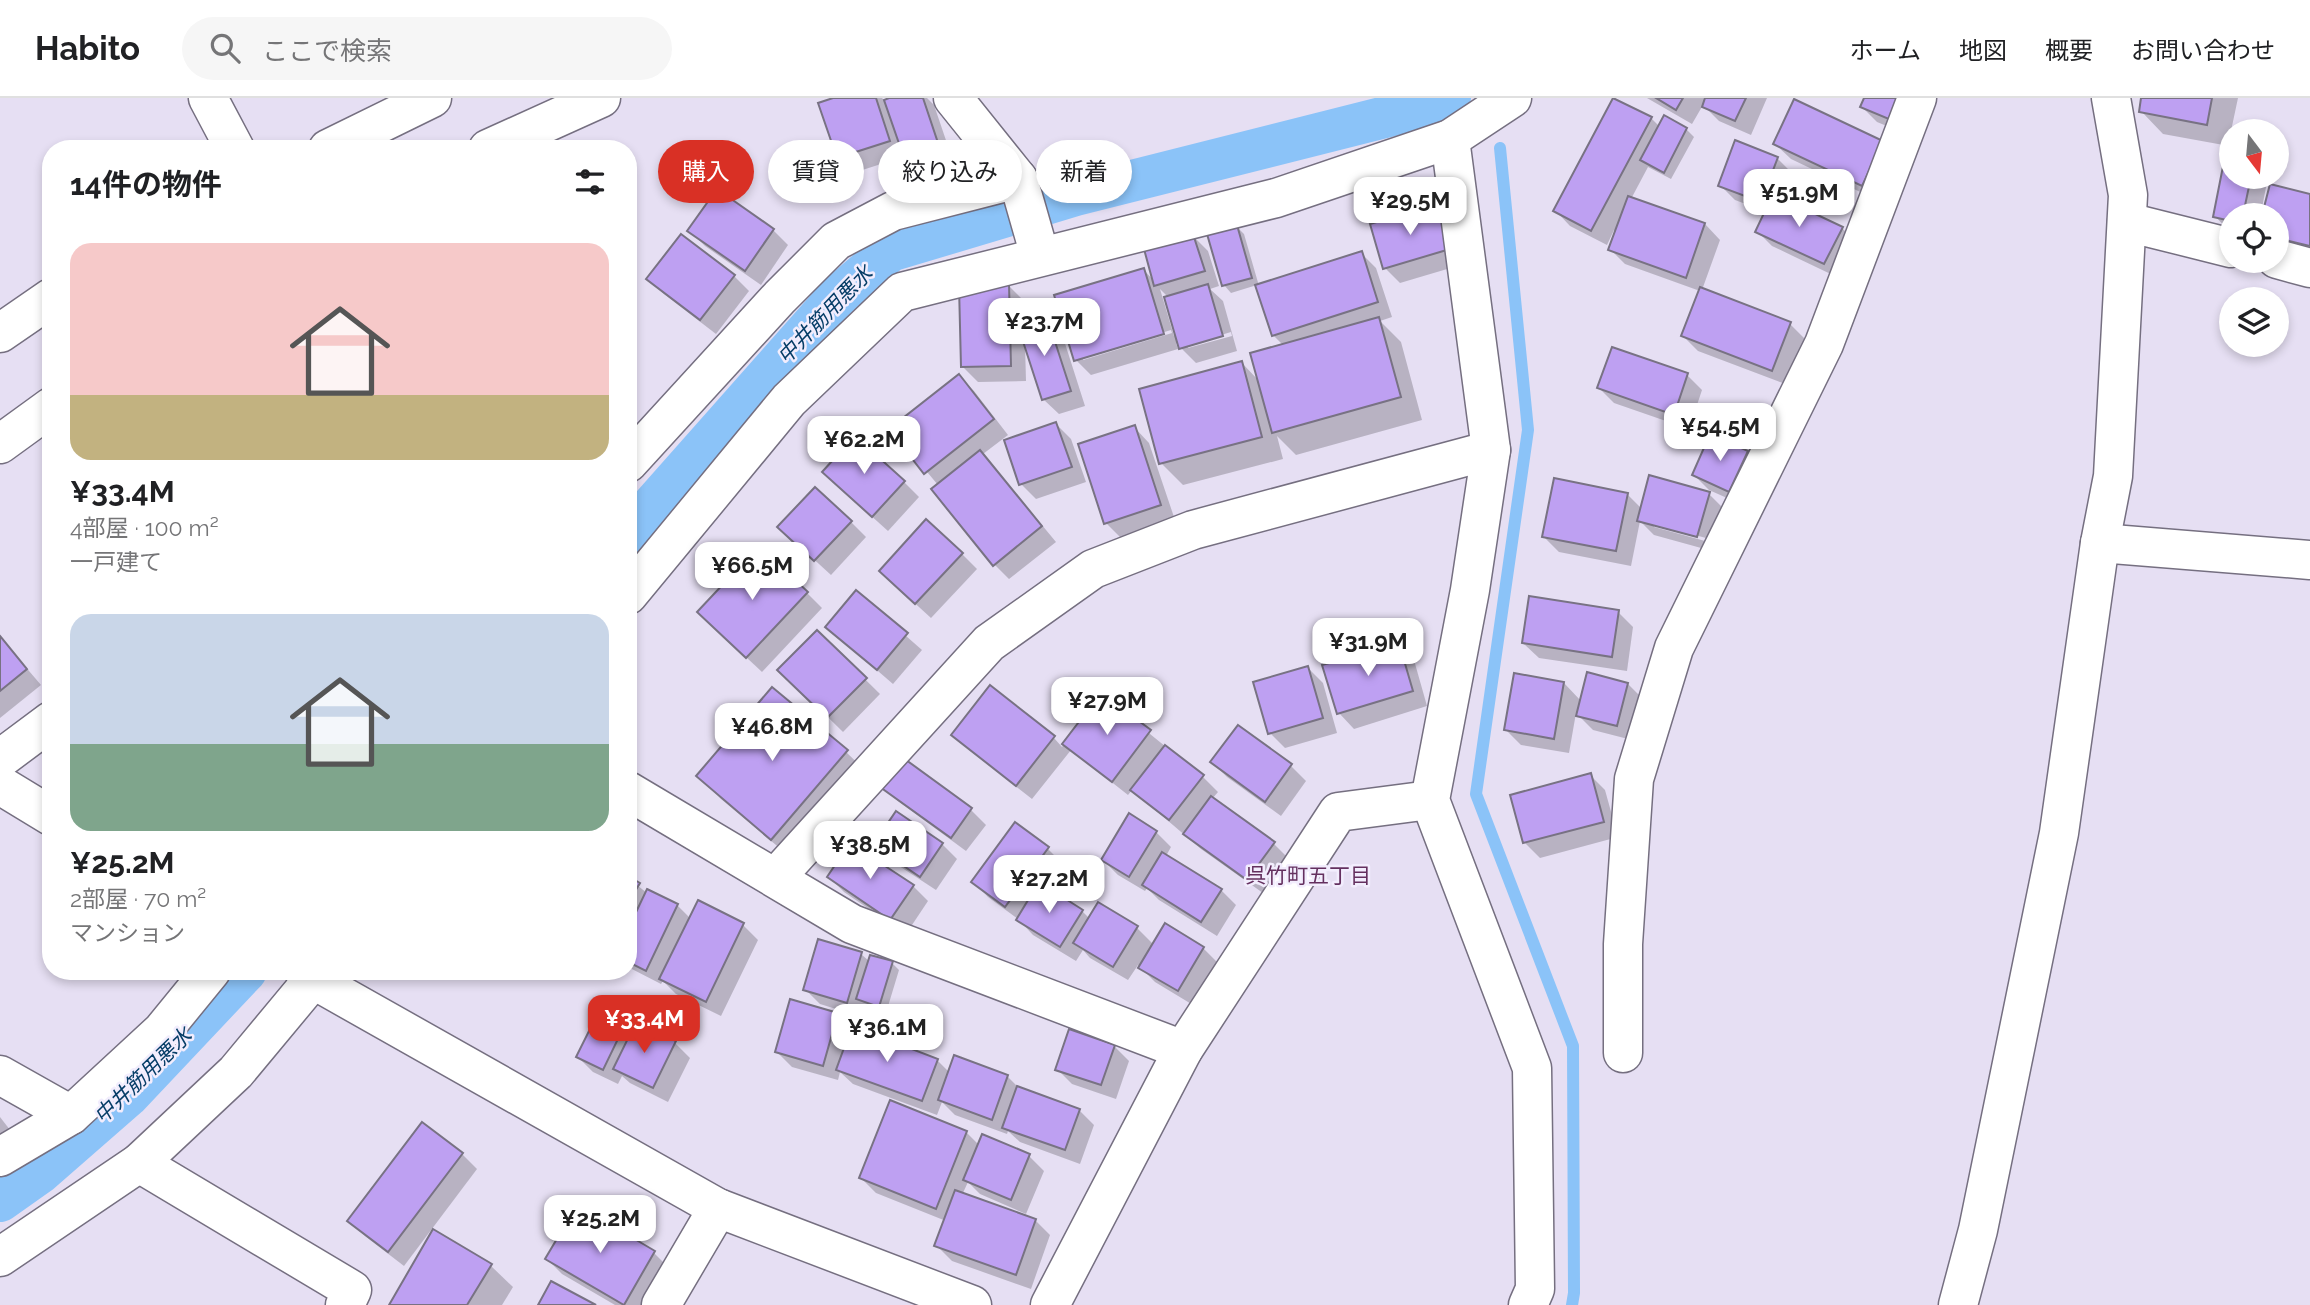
<!DOCTYPE html>
<html lang="ja">
<head>
<meta charset="utf-8">
<style>
	body { margin:0; font-family:Raleway,"Noto Sans JP",sans-serif; background:#f6f6f6; color:#202124; height:100vh; display:flex; flex-direction:column; font-size:26px; white-space:nowrap }
	* { box-sizing:border-box; margin:0 }
	p { font-size:23px; color:#757577 }
	.icon { flex:none; width:38px; height:38px; fill:none; stroke:currentColor; stroke-width:2; stroke-linecap:round; stroke-linejoin:round }
	.map { position:relative; flex:1; overflow:hidden }
	.sheet { position:absolute; left:42px; top:42px; width:595px; height:840px; display:flex; flex-direction:column; background:#fff; border-radius:28px; box-shadow:0 4px 10px #0003 }
	.sheet>* { flex:none }
	.banner { position:absolute; left:658px; top:42px; width:665px; height:63px; display:flex; gap:14px }
	.needle { width:46px; rotate:164deg }
	.controls { position:absolute; left:2219px; top:21px; display:grid; gap:14px }
	.controls a { display:grid; place-items:center; width:70px; height:70px; border-radius:50%; background:#fff; box-shadow:0 4px 10px #0003; font-size:35px }
	.price { position:absolute; translate:-50% -60px; padding:0 16px; border-radius:14px; background:#fff; color:#222; font-size:23px; line-height:46px; filter:drop-shadow(0 2px 4px #0008) }
	.price::after { content:''; position:absolute; left:50%; top:42px; width:21px; height:16px; margin-left:-10px; background:inherit; clip-path:polygon(0 0,100% 0,50% 100%) }
	.price.on { background:#d93025; color:#fff }
	ul { padding:0; list-style:none }
	li { display:grid; align-content:center; gap:14px; height:371px; padding:0 28px }
	li span { display:grid; place-items:center; height:217px; border-radius:21px; color:#555 }
	li>.icon { margin-inline-start:auto }
	span .icon { width:126px; height:126px; fill:#fffc; stroke-width:1 }
	li b { font-size:30px }
	h2 { display:flex; justify-content:space-between; align-items:center; height:84px; padding:0 28px; font-size:30px }
	.tag { padding:0 24px; border-radius:32px; background:#fff; box-shadow:0 4px 10px #0003; font-size:24px; line-height:63px }
	.tag.on { background:#d93025; color:#fff }
	header { display:flex; align-items:center; gap:42px; box-sizing:border-box; height:98px; padding:0 35px; background:#fff; border-bottom:2px solid #e0e0e0 }
	header strong { font-size:33px }
	nav { display:flex; gap:38px; margin-inline-start:auto; font-size:24px }
	.search { width:490px; height:63px; background:#f6f6f6; display:flex; align-items:center; gap:18px; box-sizing:border-box; padding:0 24px; border-radius:38px; color:#757577; font-size:26px }
	.map>svg:first-child { display:block }
</style>
</head>
<body>
<header>
<strong>Habito</strong>
<div class="search"><svg class="icon" aria-label="search" viewBox="0 0 24 24"><circle cx="10" cy="10" r="6"/><path d="M15 15l6 6"/></svg>ここで検索</div>
<nav><a>ホーム</a><a>地図</a><a>概要</a><a>お問い合わせ</a></nav>
</header>
<div class="map">
<svg width="2310" height="1207" viewBox="0 0 2310 1207">
	<rect width="100%" height="100%" fill="#e6dff3"/>
	<g fill="#0003" fill-rule="evenodd">
		<path d="M839,0H882L885,3L895,0H927L934,7L952,60L920,71L906,58L853,75L838,59Z"/>
		<path d="M1647,0H1767L1751,37L1719,23L1703,7L1692,26Z"/>
		<path d="M1866,0L1911,38L1877,24L1862,9Z"/>
		<path d="M2143,0H2238L2231,33V79H2268L2261,115L2310,98V159L2277,150V117H2231L2230,134L2215,118L2229,48L2163,36L2141,13Z"/>
		<path d="M1615,1L1651,20L1660,29L1665,20L1686,31L1694,39L1671,81L1648,69L1631,101L1705,126L1720,142L1702,192L1790,226L1805,241L1788,287L1698,253L1683,238L1700,193L1625,166L1610,151L1616,133L1614,132L1607,147L1570,128L1555,112Z"/>
		<path d="M1882,44L1877,102L1791,61L1775,46Z"/>
		<path d="M1777,60L1792,75L1782,102L1842,130L1857,145L1839,180L1772,148L1757,133L1767,114L1735,102L1720,87Z"/>
		<path d="M1435,108L1450,123L1464,166L1400,185L1385,170Z"/>
		<path d="M1237,129L1244,136L1259,188L1361,155L1376,170L1392,219L1380,223L1401,244L1422,322L1296,357L1277,338L1283,361L1183,387L1161,365L1242,265L1259,283L1283,247L1273,237L1257,187L1231,195L1224,187Z"/>
		<path d="M773,132L788,147L761,187L705,148L690,133Z"/>
		<path d="M1193,138L1208,153L1219,188L1210,191L1223,203L1237,253L1196,265L1176,245L1178,251L1091,277L1076,262L1144,172L1155,184ZM1160,191L1168,199L1177,237L1174,238ZM1171,232L1172,235L1083,262V259ZM1231,234L1232,238L1188,250V247Z"/>
		<path d="M734,178L749,193L716,236L664,196L649,181Z"/>
		<path d="M1009,188L1024,203V228L1047,221L1062,236L1085,308L1059,316L1043,301L1025,246L1026,283L978,284L963,269Z"/>
		<path d="M1687,277L1702,292L1689,331L1614,305L1599,290Z"/>
		<path d="M959,278L974,293L1008,337L983,356L1056,444L1009,481L994,466L938,387L892,332Z"/>
		<path d="M1056,326L1071,341L1086,384L1036,401L1021,386Z"/>
		<path d="M1134,329L1149,345L1175,422L1121,440L1106,425Z"/>
		<path d="M1747,355L1762,370L1745,408L1709,392L1694,377Z"/>
		<path d="M904,384L919,399L888,433L839,389Z"/>
		<path d="M1627,396L1642,411L1709,396L1724,411L1712,453L1654,437L1640,423L1631,468L1559,454L1544,439ZM1654,426L1706,440L1705,443L1654,429Z"/>
		<path d="M851,424L866,439L831,477L795,444Z"/>
		<path d="M962,456L977,471L931,520L896,488Z"/>
		<path d="M856,494L922,552L893,586L827,529Z"/>
		<path d="M807,495L822,510L762,574L714,529Z"/>
		<path d="M1618,514L1633,529L1627,573L1539,560L1523,545Z"/>
		<path d="M817,534L880,596L843,634L780,572Z"/>
		<path d="M0,539L41,587L0,620Z"/>
		<path d="M1398,547L1414,562L1427,608L1354,631L1339,615Z"/>
		<path d="M1308,570L1323,585L1337,635L1285,650L1270,635Z"/>
		<path d="M1564,585L1581,603L1628,586L1643,601L1632,642L1593,632L1576,615L1569,655L1521,647L1506,632Z"/>
		<path d="M1102,597L1203,679L1218,694L1212,701L1273,745L1289,761L1263,795L1201,751L1132,692L1128,697L1071,652L1032,701L968,651L953,636L1054,640L1062,649Z"/>
		<path d="M1238,629L1291,668L1306,683L1281,718L1227,679L1212,664Z"/>
		<path d="M846,654L869,676L795,763L721,701L699,678Z"/>
		<path d="M902,661L971,712L986,727L966,753L898,703L882,688Z"/>
		<path d="M1590,677L1605,692L1618,739L1540,760L1525,745Z"/>
		<path d="M1130,718L1156,734L1171,749L1166,758L1221,792L1236,807L1217,838L1159,802L1147,790L1145,793L1118,777L1103,762Z"/>
		<path d="M1016,726L1048,751L1063,766L1045,790L1082,813L1090,821L1137,830L1154,847L1203,850L1218,865L1193,907L1155,884L1138,867L1128,882L1090,860L1083,852L1076,863L1033,837L1018,821L988,799L973,783Z"/>
		<path d="M942,746L957,761L936,792L890,762L875,747Z"/>
		<path d="M829,779L913,788L928,803L906,836L844,794Z"/>
		<path d="M628,780L647,795L677,807L691,821L743,827L758,842L721,918L676,896L663,883L661,886L628,869Z"/>
		<path d="M861,856L870,864L892,865L899,872L886,915L865,908L862,919L820,906L805,891Z"/>
		<path d="M837,916L853,932L937,962L949,974L955,959L1008,979L1019,990L1079,1012L1094,1027L1080,1066L1020,1044L1008,1033L1007,1036L955,1017L942,1004L937,1017L853,986L840,974L838,982L792,969L777,954Z"/>
		<path d="M629,917L640,927L675,945L690,960L668,1004L630,985L622,978L618,986L593,974L578,959Z"/>
		<path d="M1114,948L1129,963L1116,1001L1072,986L1057,971Z"/>
		<path d="M0,1019L17,1041L0,1054Z"/>
		<path d="M966,1034L979,1047L1029,1058L1044,1073L1026,1116L980,1096L968,1084L962,1097L1035,1122L1050,1137L1031,1191L952,1163L936,1147L946,1123L876,1095L861,1080Z"/>
		<path d="M462,1056L477,1071L404,1168L365,1138L350,1123Z"/>
		<path d="M577,1110L654,1155L669,1170L647,1207H615L562,1176L547,1161Z"/>
		<path d="M490,1167L513,1189L502,1207H391Z"/>
	</g>
	<g fill="none" stroke-linecap="round" stroke-linejoin="round">
		<path stroke="#8bc3f8" stroke-width="12" d="M1500,50L1528,332L1476,696L1573,948L1574,1195L1572,1207"/>
		<g stroke="#8bc3f8" stroke-width="42">
			<path d="M628,435L838,198L890,153L1076,97L1429,8L1450,0"/>
			<path d="M0,1103L41,1074L128,998L246,873"/>
		</g>
	</g>
	<g fill="#bea0f2" stroke="#787283" stroke-width="2">
		<path d="M833,0H876L890,43L837,60L818,5Z"/>
		<path d="M889,0H923L938,45L903,57L884,2Z"/>
		<path d="M1613,0L1652,19L1591,133L1553,113Z"/>
		<path d="M1656,0H1683L1676,12Z"/>
		<path d="M1705,0H1746L1735,23L1702,9Z"/>
		<path d="M1864,0H1906L1896,24L1860,9Z"/>
		<path d="M2141,0H2212L2207,27L2139,14Z"/>
		<path d="M1794,1L1883,43L1862,88L1773,46Z"/>
		<path d="M1664,17L1687,30L1664,75L1640,62Z"/>
		<path d="M2229,38L2231,39V79H2251L2243,117H2231V123L2213,119Z"/>
		<path d="M1735,42L1778,59L1761,104L1718,88Z"/>
		<path d="M2270,86L2310,96V148L2277,140V117H2262Z"/>
		<path d="M717,91L774,131L745,173L687,133Z"/>
		<path d="M1773,96L1843,129L1824,166L1755,134Z"/>
		<path d="M1628,98L1705,125L1686,180L1608,152Z"/>
		<path d="M1436,106L1450,151L1383,171L1370,126Z"/>
		<path d="M1237,127L1252,180L1222,188L1207,136Z"/>
		<path d="M681,136L735,177L700,222L646,181Z"/>
		<path d="M1193,136L1205,173L1154,188L1144,151Z"/>
		<path d="M1362,153L1378,204L1272,238L1255,187Z"/>
		<path d="M1144,170L1164,236L1074,263L1054,197Z"/>
		<path d="M1009,186L1011,268L961,269L959,188Z"/>
		<path d="M1208,186L1223,238L1179,251L1164,199Z"/>
		<path d="M1700,189L1791,224L1772,273L1681,238Z"/>
		<path d="M1047,219L1071,293L1042,302L1018,228Z"/>
		<path d="M1379,219L1401,299L1272,335L1250,255Z"/>
		<path d="M1612,249L1688,275L1674,317L1597,290Z"/>
		<path d="M1242,263L1262,339L1159,366L1139,291Z"/>
		<path d="M959,276L994,321L924,376L889,331Z"/>
		<path d="M1056,324L1072,369L1019,387L1004,342Z"/>
		<path d="M1135,327L1161,407L1104,426L1078,346Z"/>
		<path d="M1710,336L1748,353L1729,394L1692,377Z"/>
		<path d="M855,338L905,383L872,419L822,374Z"/>
		<path d="M980,352L1042,428L993,468L931,391Z"/>
		<path d="M1649,377L1710,394L1697,439L1637,423Z"/>
		<path d="M1554,380L1628,395L1616,453L1542,439Z"/>
		<path d="M815,389L852,423L814,463L777,429Z"/>
		<path d="M926,421L963,455L915,506L879,473Z"/>
		<path d="M759,448L808,494L746,560L697,514Z"/>
		<path d="M856,492L908,535L877,572L825,529Z"/>
		<path d="M1529,498L1619,512L1612,559L1522,545Z"/>
		<path d="M817,532L867,580L827,620L777,572Z"/>
		<path d="M0,538L27,571L0,593Z"/>
		<path d="M1399,545L1413,593L1337,616L1322,567Z"/>
		<path d="M1308,568L1323,620L1268,636L1253,584Z"/>
		<path d="M1587,574L1628,585L1617,628L1576,618Z"/>
		<path d="M1514,575L1564,584L1554,641L1504,632Z"/>
		<path d="M990,587L1055,638L1016,688L951,637Z"/>
		<path d="M772,589L848,652L771,742L696,678Z"/>
		<path d="M1101,595L1151,632L1112,684L1062,646Z"/>
		<path d="M1238,627L1292,666L1265,704L1210,664Z"/>
		<path d="M1165,647L1204,677L1169,722L1130,692Z"/>
		<path d="M902,659L972,710L951,740L880,689Z"/>
		<path d="M1591,675L1604,724L1523,745L1510,697Z"/>
		<path d="M1211,698L1275,744L1247,782L1183,736Z"/>
		<path d="M896,713L943,745L920,779L873,747Z"/>
		<path d="M1129,715L1157,733L1129,779L1101,762Z"/>
		<path d="M1015,724L1049,749L1005,809L971,784Z"/>
		<path d="M850,745L914,787L890,822L827,779Z"/>
		<path d="M1162,754L1222,791L1201,824L1142,787Z"/>
		<path d="M628,778L640,785L628,805Z"/>
		<path d="M1039,784L1083,812L1060,849L1016,822Z"/>
		<path d="M647,791L678,806L646,873L628,864V831Z"/>
		<path d="M698,802L744,825L706,904L659,881Z"/>
		<path d="M1098,804L1138,828L1113,869L1073,845Z"/>
		<path d="M1165,825L1204,849L1178,893L1138,870Z"/>
		<path d="M818,841L862,854L847,905L803,892Z"/>
		<path d="M870,857L893,863L879,909L856,901Z"/>
		<path d="M790,901L838,915L823,968L775,954Z"/>
		<path d="M604,903L630,916L603,972L576,959Z"/>
		<path d="M636,924L676,943L653,990L613,971Z"/>
		<path d="M852,928L938,961L922,1003L836,972Z"/>
		<path d="M1069,931L1115,947L1101,987L1055,972Z"/>
		<path d="M954,957L1008,977L992,1022L938,1002Z"/>
		<path d="M1017,988L1080,1011L1065,1052L1002,1030Z"/>
		<path d="M890,1002L967,1033L936,1111L859,1080Z"/>
		<path d="M422,1024L463,1055L388,1154L347,1123Z"/>
		<path d="M982,1036L1030,1056L1011,1102L963,1082Z"/>
		<path d="M955,1092L1036,1121L1016,1177L934,1148Z"/>
		<path d="M577,1107L655,1153L624,1207L545,1161Z"/>
		<path d="M433,1131L492,1166L467,1207H389Z"/>
		<path d="M551,1183L596,1207H538Z"/>
	</g>
	<g fill="none" stroke-linecap="round" stroke-linejoin="round">
		<defs>
			<g id="minor">
				<path d="M208,0L235,51"/>
				<path d="M953,0L1018,81L1040,158"/>
				<path d="M1450,41L1491,352L1470,492L1430,702L1532,970L1535,1191L1528,1207"/>
				<path d="M2127,124L2231,150"/>
				<path d="M2277,161L2310,170"/>
				<path d="M628,365L780,199L836,143L893,113L1018,81"/>
				<path d="M2100,445L2310,462"/>
				<path d="M628,497L789,302L902,194L1276,100L1450,41L1512,0"/>
				<path d="M0,661L51,623"/>
				<path d="M0,687L51,718"/>
				<path d="M628,693L852,826L1183,952"/>
				<path d="M776,779L989,545L1093,471L1193,432L1491,352"/>
				<path d="M304,873L314,882L718,1110L972,1207"/>
				<path d="M1623,955V846L1634,681L1674,550L1824,246L1917,0"/>
				<path d="M0,977L71,1017"/>
				<path d="M0,1059L71,1017L162,933L211,873"/>
				<path d="M139,1065L352,1192L345,1207"/>
				<path d="M0,1159L139,1065L236,974L320,873"/>
				<path d="M661,1207L718,1110"/>
				<path d="M1050,1207L1183,952L1338,714L1430,702"/>
				<path d="M1958,1207L1978,1132L2059,735L2100,445L2113,378L2128,97L2111,0"/>
			</g>
			<g id="highway">
				<path d="M328,51L432,0"/>
				<path d="M488,51L601,0"/>
				<path d="M0,235L51,200"/>
				<path d="M0,346L51,309"/>
			</g>
		</defs>
		<use href="#minor" stroke="#756f80" stroke-width="41"/>
		<use href="#highway" stroke="#756f80" stroke-width="41"/>
		<use href="#minor" stroke="#fff" stroke-width="38"/>
		<use href="#highway" stroke="#fff" stroke-width="38"/>
	</g>
	<g text-anchor="middle" stroke-width="5" stroke-linejoin="round" paint-order="stroke">
		<g font-size="21" font-style="italic" fill="#063d67" stroke="#f2edfd">
			<text transform="translate(825 217) rotate(-46)" y="7">中井筋用悪水</text>
			<text transform="translate(143 978) rotate(-44)" y="7">中井筋用悪水</text>
		</g>
		<g font-size="21" fill="#64305f" stroke="#f2edfd">
			<text x="1308" y="785">呉竹町五丁目</text>
		</g>
	</g>
</svg>
<div class="controls">
<a><svg class="needle" viewBox="-14 -14 28 28"><path d="M0-13l5 13h-10z" fill="#e53935"/><path d="M0 13l5-13h-10z" fill="#757577"/></svg></a>
<a><svg class="icon" aria-label="locate" viewBox="0 0 24 24"><circle cx="12" cy="12" r="6"/><path d="M12 2v4M12 18v4M2 12h4M18 12h4"/></svg></a>
<a><svg class="icon" aria-label="layers" viewBox="0 0 24 24"><path d="M12 4l9 5-9 5-9-5zM3 14l9 5 9-5"/></svg></a>
</div>
<b class="price" style="left:1799px;top:131px">¥51.9M</b>
<b class="price" style="left:1410px;top:139px">¥29.5M</b>
<b class="price" style="left:1044px;top:260px">¥23.7M</b>
<b class="price" style="left:1720px;top:365px">¥54.5M</b>
<b class="price" style="left:864px;top:378px">¥62.2M</b>
<b class="price" style="left:752px;top:504px">¥66.5M</b>
<b class="price" style="left:1368px;top:580px">¥31.9M</b>
<b class="price" style="left:1107px;top:639px">¥27.9M</b>
<b class="price" style="left:772px;top:665px">¥46.8M</b>
<b class="price" style="left:870px;top:783px">¥38.5M</b>
<b class="price" style="left:1049px;top:817px">¥27.2M</b>
<b class="price on" style="left:644px;top:957px">¥33.4M</b>
<b class="price" style="left:887px;top:966px">¥36.1M</b>
<b class="price" style="left:600px;top:1157px">¥25.2M</b>
<div class="banner">
<a class="tag on">購入</a>
<a class="tag">賃貸</a>
<a class="tag">絞り込み</a>
<a class="tag">新着</a>
</div>
<section class="sheet">
<h2>14件の物件<svg class="icon" aria-label="filters" viewBox="0 0 24 24"><path d="M4 7h16M4 17h16"/><circle cx="9" cy="7" r="2"/><circle cx="15" cy="17" r="2"/></svg></h2>
<ul>
<li><span style="background:linear-gradient(#f6c9c9 70%,#c2b280 0)"><svg class="icon" aria-label="home" viewBox="0 0 24 24"><path d="M3 11l9-7 9 7M6 9v11h12V9"/></svg></span><div><b>¥33.4M</b><p>4部屋 · 100 m²</p><p>一戸建て</p></div></li>
<li><span style="background:linear-gradient(#c9d6e8 60%,#7fa58c 0)"><svg class="icon" aria-label="home" viewBox="0 0 24 24"><path d="M3 11l9-7 9 7M6 9v11h12V9"/></svg></span><div><b>¥25.2M</b><p>2部屋 · 70 m²</p><p>マンション</p></div></li>
</ul>
</section>
</div>
</body>
</html>
